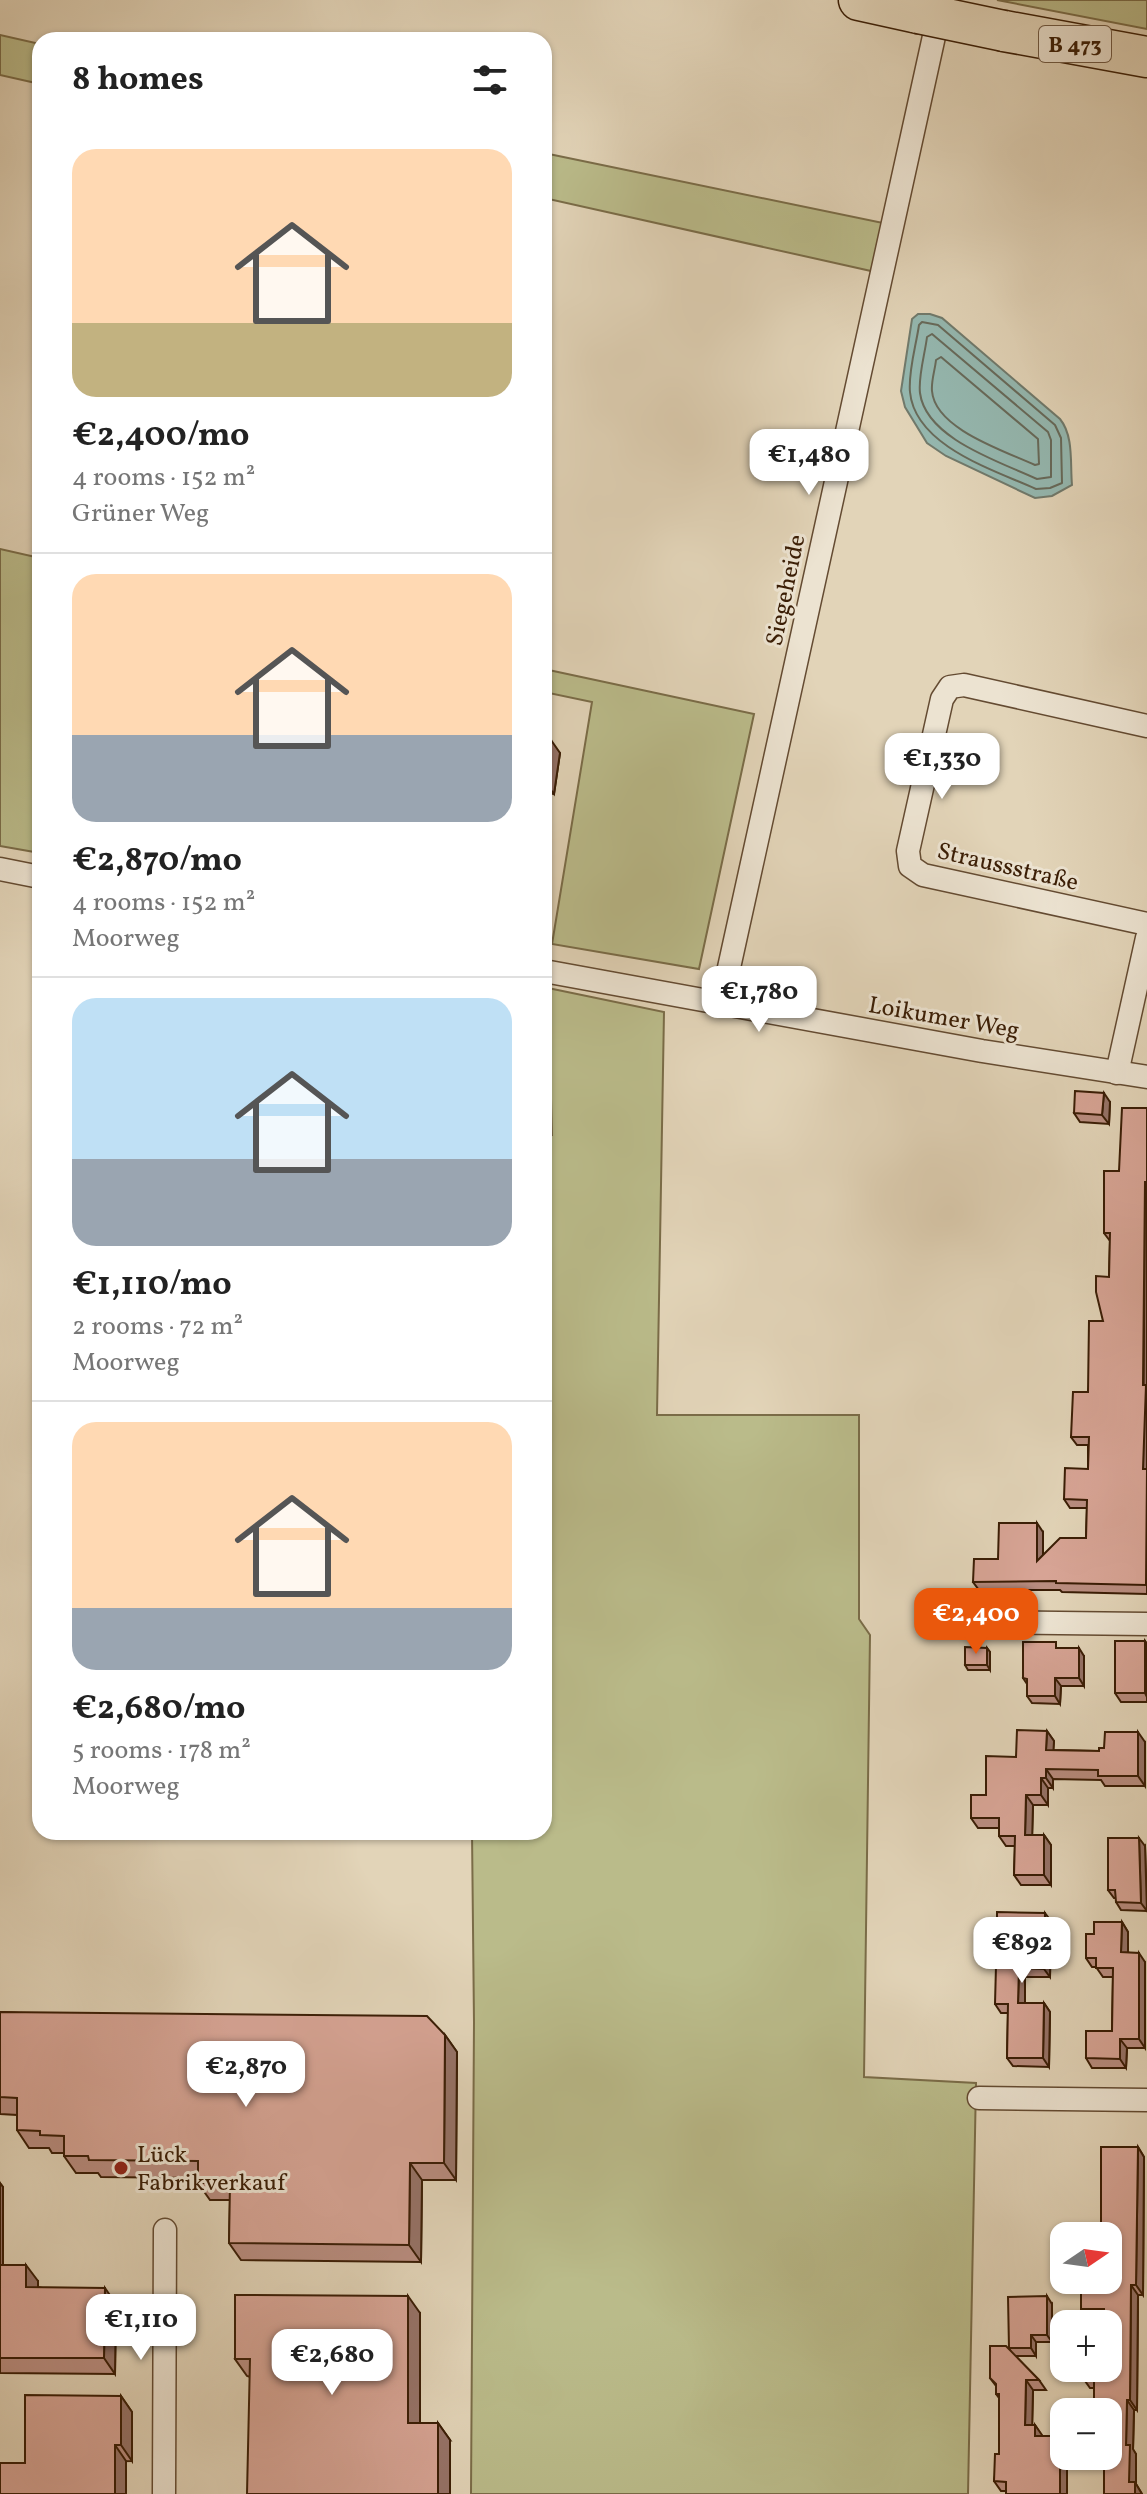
<!DOCTYPE html>
<html lang="en">
<head>
<meta charset="utf-8">
<style>
	body { margin:0; font-family:Vollkorn,serif; background:#f2f2f2; color:#222; height:100vh; display:flex; flex-direction:column; font-size:30px; white-space:nowrap }
	* { box-sizing:border-box; margin:0 }
	p { font-size:26px; color:#767676 }
	.icon { flex:none; width:44px; height:44px; fill:none; stroke:currentColor; stroke-width:2; stroke-linecap:round; stroke-linejoin:round }
	.map { position:relative; flex:1; overflow:hidden }
	.drawer { position:absolute; left:32px; top:32px; width:520px; height:1808px; display:flex; flex-direction:column; background:#fff; border-radius:24px; box-shadow:0 2px 6px #0004 }
	.drawer>* { flex:none }
	.needle { width:52px; rotate:77deg }
	.buttons { position:absolute; left:1050px; top:2222px; display:grid; gap:16px }
	.buttons a { display:grid; place-items:center; width:72px; height:72px; border-radius:16px; background:#fff; box-shadow:0 2px 6px #0004; font-size:40px }
	.price { position:absolute; translate:-50% -68px; padding:0 18px; border-radius:16px; background:#fff; color:#222; font-size:26px; line-height:52px; filter:drop-shadow(0 2px 4px #0008) }
	.price::after { content:''; position:absolute; left:50%; top:48px; width:24px; height:18px; margin-left:-12px; background:inherit; clip-path:polygon(0 0,100% 0,50% 100%) }
	.price.on { background:#ea580c; color:#fff }
	ul { padding:0; list-style:none }
	li { display:grid; align-content:center; gap:16px; height:424px; padding:0 40px }
	li+li { border-top:2px solid #e0e0e0 }
	li span { display:grid; place-items:center; height:248px; border-radius:24px; color:#555 }
	li>.icon { margin-inline-start:auto }
	span .icon { width:144px; height:144px; fill:#fffc; stroke-width:1 }
	li b { font-size:34px }
	h2 { display:flex; justify-content:space-between; align-items:center; height:96px; padding:0 40px; font-size:34px }
	.map>svg:first-child { display:block }
</style>
</head>
<body>
<div class="map">
<svg width="1147" height="2494" viewBox="0 0 1147 2494">
	<rect width="100%" height="100%" fill="#e2d4b8"/>
	<filter id="stains"><feTurbulence type="fractalNoise" baseFrequency=".0025" numOctaves="4"/><feColorMatrix values="0 0 0 0 .2 0 0 0 0 .09 0 0 0 0 .02 0 0 0 .5 -.17"/></filter>
	<radialGradient id="worn" r=".72"><stop offset=".6" stop-color="#630" stop-opacity="0"/><stop offset="1" stop-color="#630" stop-opacity=".3"/></radialGradient>
	<g fill="#babb8a" stroke="#7a6c48" stroke-width="2">
		<path d="M997,0H1147V29Z"/>
		<path d="M0,35L40,44V84L0,75Z"/>
		<path d="M544,153L883,223L871,271L544,198Z"/>
		<path d="M0,549L40,558V853L0,846Z"/>
		<path d="M544,669L754,714L699,969L552,944L592,702L544,692Z"/>
		<path d="M548,988L664,1012L657,1415H859V1619L870,1635L864,2077L976,2083L968,2494H471L474,2022L472,1832H544V1136L552,1135Z"/>
	</g>
	<path fill="#95b8b0" stroke="#717a6c" stroke-width="2" d="M918,314H930L942,318L1060,419C1074,436 1070,464 1072,485L1052,496L1035,498L946,456L927,443L905,407L901,391L912,319Z"/>
	<g fill="none" stroke-linecap="round" stroke-linejoin="round">
		<g stroke="#686a5a" stroke-width="2">
			<path d="M922,322L938,325L1055,425L1061,438L1062,483L1050,488L1036,489C994,470 915,446 910,392C908,372 916,346 919,325Z"/>
			<path d="M932,334L1048,432L1051,440V477L1037,479C1001,462 926,439 920,393C918,376 925,354 927,337Z"/>
			<path d="M941,357L1038,439L1039,464L1035,465C1005,451 935,429 932,391C931,381 935,370 936,360Z"/>
		</g>
		<defs>
			<g id="street">
				<path d="M1147,726L964,685L950,687L942,699L908,851L910,866L923,875L1147,924"/>
				<path d="M0,869L40,877"/>
				<path d="M544,971L982,1051L1147,1077"/>
				<path d="M721,1004L940,9"/>
				<path d="M1117,1073L1147,938"/>
				<path d="M980,1622L1147,1624"/>
				<path d="M979,2098L1147,2100"/>
				<path d="M164,2494L165,2230"/>
			</g>
			<g id="highway">
				<path d="M859,0L918,13"/>
				<path d="M1004,31L1147,57"/>
			</g>
		</defs>
		<use href="#street" stroke="#644b32" stroke-width="25"/>
		<use href="#highway" stroke="#3a1d05" stroke-width="43"/>
		<use href="#street" stroke="#ece3d1" stroke-width="22"/>
		<use href="#highway" stroke="#e2d4b8" stroke-width="40"/>
		<defs>
			<path id="highway-bridge" d="M918,13L1004,31"/>
		</defs>
		<use href="#highway-bridge" stroke="#3a1d05" stroke-width="43" stroke-linecap="butt"/>
		<use href="#highway-bridge" stroke="#e2d4b8" stroke-width="40"/>
	</g>
	<g fill="#b98d80" stroke="#3a1d05" stroke-width="2">
		<path d="M544,738L560,753L554,794L544,793Z"/>
		<path d="M1110,1102L1109,1124L1080,1122L1074,1113Z"/>
		<path d="M1147,1108V1594L1062,1592L1060,1590H979L973,1582L998,1559L1043,1532V1555L1086,1538L1087,1508H1070L1064,1499L1088,1469V1445H1077L1071,1437L1088,1392L1103,1321L1109,1277L1110,1241L1104,1233L1119,1171Z"/>
		<path d="M1145,1641L1147,1644V1702H1121L1115,1693Z"/>
		<path d="M987,1648L990,1652V1670H968L965,1665Z"/>
		<path d="M1060,1648L1084,1656V1686H1061L1060,1704L1032,1703L1027,1696V1684L1023,1678Z"/>
		<path d="M1047,1731L1054,1741L1053,1750L1099,1751L1104,1748L1145,1742V1786H1105L1101,1780L1053,1779V1788H1048V1805H1033L1032,1835H1044L1051,1845V1885H1021L1014,1875L1015,1846H1006L999,1836V1828H978L971,1818L986,1795L1016,1757Z"/>
		<path d="M1145,1846L1147,1911L1121,1910L1116,1902V1898H1114L1108,1890Z"/>
		<path d="M1051,1921L1050,1977H1025V2003H1044L1050,2012L1049,2067L1013,2066L1007,2058L1008,2013H1001L995,2004L1015,1966V1937H1003L997,1928Z"/>
		<path d="M1122,1922L1128,1932V1952L1145,1962V2048H1127L1126,2068H1092L1086,2058L1112,2031L1113,1977H1103L1096,1967H1092L1086,1958L1094,1934Z"/>
		<path d="M0,2012L445,2035L457,2052L456,2180H422L421,2262L241,2260L229,2243L230,2200H210L198,2183V2178L101,2177L98,2173H76L64,2156V2153H52L49,2148H29L17,2130V2115L0,2114Z"/>
		<path d="M1138,2147L1144,2157L1143,2295H1138L1137,2410H1134L1133,2450L1136,2454V2484L1142,2494H1104V2469H1067V2494H1006V2491H1001L994,2481L999,2454V2398L996,2394V2386L990,2378L1011,2352L1009,2348L1052,2304V2342H1036V2356H1015L1039,2380L1046,2390H1033L1032,2425H1035L1042,2436L1108,2456L1094,2388H1090L1083,2378L1108,2368L1104,2319H1087L1081,2309L1101,2224Z"/>
		<path d="M0,2183L3,2187V2265L38,2281V2287L116,2304L115,2374L0,2373Z"/>
		<path d="M420,2313V2423H438L450,2440L247,2376L235,2359Z"/>
		<path d="M121,2396L132,2412V2461L25,2463Z"/>
	</g>
	<g fill="#967368" stroke="#3a1d05" stroke-width="2">
		<path d="M551,740L560,753L554,794L544,781Z"/>
		<path d="M1104,1093L1110,1102L1109,1124L1102,1115Z"/>
		<path d="M1145,1182L1147,1185V1475L1143,1469Z"/>
		<path d="M1037,1523L1043,1532V1570L1037,1561Z"/>
		<path d="M1145,1641L1147,1644V1697L1145,1693Z"/>
		<path d="M987,1648L990,1652V1670L987,1665Z"/>
		<path d="M1079,1648L1084,1656V1686L1079,1678Z"/>
		<path d="M1055,1678L1061,1686L1060,1704L1055,1696Z"/>
		<path d="M1047,1731L1054,1741L1053,1760L1046,1750Z"/>
		<path d="M1138,1732L1145,1742V1786L1138,1776Z"/>
		<path d="M1046,1769L1053,1779V1788L1046,1778Z"/>
		<path d="M1041,1778L1048,1788V1805L1041,1795Z"/>
		<path d="M1026,1795L1033,1805L1032,1845L1025,1835Z"/>
		<path d="M1044,1835L1051,1845V1885L1044,1875Z"/>
		<path d="M1139,1838L1145,1846L1147,1911L1141,1903Z"/>
		<path d="M1045,1913L1051,1921L1050,1977L1044,1969Z"/>
		<path d="M1122,1922L1128,1932V1962L1121,1952Z"/>
		<path d="M1139,1953L1145,1962V2048L1139,2039Z"/>
		<path d="M1019,1968L1025,1977V2012L1018,2003Z"/>
		<path d="M1044,2003L1050,2012L1049,2067L1043,2058Z"/>
		<path d="M445,2035L457,2052L456,2180L444,2163Z"/>
		<path d="M1120,2039L1127,2048L1126,2068L1120,2059Z"/>
		<path d="M1138,2147L1144,2157L1143,2295L1136,2285Z"/>
		<path d="M410,2163L422,2180L421,2262L409,2245Z"/>
		<path d="M0,2183L3,2187V2281L0,2277Z"/>
		<path d="M26,2265L38,2281V2303L26,2287Z"/>
		<path d="M1131,2285L1138,2295L1137,2410L1130,2400Z"/>
		<path d="M105,2288L116,2304L115,2374L104,2358Z"/>
		<path d="M408,2296L420,2313V2440L408,2423Z"/>
		<path d="M1047,2296L1052,2304V2342L1047,2335Z"/>
		<path d="M1031,2335L1036,2342V2356L1031,2348Z"/>
		<path d="M1026,2380L1033,2390L1032,2435L1025,2425Z"/>
		<path d="M121,2396L132,2412V2461L121,2445Z"/>
		<path d="M1127,2400L1134,2410L1133,2449L1136,2454V2484L1142,2494H1135L1129,2482L1126,2445Z"/>
		<path d="M438,2423L450,2440V2494H438Z"/>
		<path d="M1035,2425L1042,2435V2446L1035,2436Z"/>
		<path d="M115,2445L126,2461V2494H115Z"/>
		<path d="M1060,2459L1067,2469V2494H1060Z"/>
	</g>
	<g fill="#d7a495" stroke="#3a1d05" stroke-width="2">
		<path d="M544,738L551,740L544,781Z"/>
		<path d="M1075,1091L1104,1093L1102,1115L1074,1113Z"/>
		<path d="M1122,1108H1147V1182H1145L1143,1385H1146L1143,1469H1147L1146,1585L1056,1583V1581L973,1582L974,1559H998L999,1523H1037V1561L1060,1538H1086L1087,1500L1064,1499L1065,1468L1088,1469L1089,1437H1071L1073,1392H1088L1089,1321H1103L1096,1292V1276L1109,1277L1110,1233H1104V1171H1119Z"/>
		<rect x="1115" y="1641" width="30" height="52"/>
		<path d="M1023,1642H1056V1648H1079V1678H1055V1696H1027V1679L1023,1678Z"/>
		<path d="M965,1647L987,1648V1665H965Z"/>
		<path d="M1017,1730L1047,1731L1046,1750L1099,1751V1748H1104L1105,1732H1138V1776H1098V1770L1046,1769V1778H1041V1795H1026L1025,1835H1044V1875H1014L1015,1836H999V1818H971V1795H986V1756L1016,1757Z"/>
		<path d="M1108,1838H1139L1141,1903L1116,1902L1115,1890H1108Z"/>
		<path d="M997,1912L1045,1913L1044,1969L1019,1968L1018,2003H1044L1043,2058H1007L1008,2004H995L996,1966H1015V1929L997,1928Z"/>
		<path d="M1094,1922H1122L1121,1952L1139,1953V2039H1120V2059L1086,2058V2031H1112L1113,1968H1096V1958H1086V1934H1094Z"/>
		<path d="M0,2012L427,2016L445,2035L444,2163H410L409,2245L229,2243L230,2183H198V2161L89,2160L88,2156H64V2136L40,2135V2131L17,2130V2098L0,2097Z"/>
		<path d="M1101,2147H1138L1136,2285H1131L1130,2400H1127L1126,2445H1130L1129,2482H1135V2494H1104V2459H1060V2494H1006V2482L994,2481L995,2454H999V2394H996V2384L990,2378V2346H1006L1039,2380H1026L1025,2425H1035V2436H1064V2456H1108V2412H1094V2378H1083L1084,2368H1108V2324H1104V2309H1081V2280H1108V2236H1075V2224H1101Z"/>
		<path d="M0,2265H26V2287L105,2288L104,2358H0Z"/>
		<path d="M235,2295L408,2296V2423H438V2494H247L250,2359H235Z"/>
		<path d="M1047,2296V2335H1031V2348H1009L1008,2297Z"/>
		<path d="M25,2395L121,2396V2445H115V2494H0V2463H25Z"/>
	</g>
	<circle fill="#8f2418" stroke="#ece3d1" stroke-width="3" cx="121" cy="2168" r="8"/>
	<g text-anchor="middle" stroke-width="6" stroke-linejoin="round" paint-order="stroke">
		<rect fill="#ece3d1" stroke="#6f5842" stroke-width="2" x="1039" y="26" width="72" height="36" rx="6"/>
		<g font-size="22" font-weight="bold" fill="#3a1d05">
			<text x="1075" y="52">B 473</text>
		</g>
		<g font-size="24" fill="#3a1d05" stroke="#ece3d1">
			<text transform="translate(785 590) rotate(-78)" y="8">Siegeheide</text>
			<text transform="translate(1008 866) rotate(13)" y="8">Straussstraße</text>
			<text transform="translate(944 1017) rotate(10)" y="8">Loikumer Weg</text>
		</g>
		<g font-size="24" fill="#3a1d05" stroke="#ece3d1" text-anchor="start">
			<text x="137" y="2162">Lück<tspan x="137" dy="28">Fabrikverkauf</tspan></text>
		</g>
	</g>
	<rect width="100%" height="100%" filter="url(#stains)"/>
	<rect width="100%" height="100%" fill="url(#worn)"/>
</svg>
<div class="buttons">
<a><svg class="needle" viewBox="-14 -14 28 28"><path d="M0-13l5 13h-10z" fill="#e53935"/><path d="M0 13l5-13h-10z" fill="#767676"/></svg></a>
<a>+</a>
<a>−</a>
</div>
<b class="price" style="left:809px;top:497px">€1,480</b>
<b class="price" style="left:942px;top:801px">€1,330</b>
<b class="price" style="left:759px;top:1034px">€1,780</b>
<b class="price on" style="left:976px;top:1656px">€2,400</b>
<b class="price" style="left:1022px;top:1985px">€892</b>
<b class="price" style="left:246px;top:2109px">€2,870</b>
<b class="price" style="left:141px;top:2362px">€1,110</b>
<b class="price" style="left:332px;top:2397px">€2,680</b>
<section class="drawer">
<h2>8 homes<svg class="icon" aria-label="filters" viewBox="0 0 24 24"><path d="M4 7h16M4 17h16"/><circle cx="9" cy="7" r="2"/><circle cx="15" cy="17" r="2"/></svg></h2>
<ul>
<li><span style="background:linear-gradient(#ffd9b3 70%,#c2b280 0)"><svg class="icon" aria-label="home" viewBox="0 0 24 24"><path d="M3 11l9-7 9 7M6 9v11h12V9"/></svg></span><div><b>€2,400/mo</b><p>4 rooms · 152 m²</p><p>Grüner Weg</p></div></li>
<li><span style="background:linear-gradient(#ffd9b3 65%,#9aa5b1 0)"><svg class="icon" aria-label="home" viewBox="0 0 24 24"><path d="M3 11l9-7 9 7M6 9v11h12V9"/></svg></span><div><b>€2,870/mo</b><p>4 rooms · 152 m²</p><p>Moorweg</p></div></li>
<li><span style="background:linear-gradient(#bfe0f5 65%,#9aa5b1 0)"><svg class="icon" aria-label="home" viewBox="0 0 24 24"><path d="M3 11l9-7 9 7M6 9v11h12V9"/></svg></span><div><b>€1,110/mo</b><p>2 rooms · 72 m²</p><p>Moorweg</p></div></li>
<li><span style="background:linear-gradient(#ffd9b3 75%,#9aa5b1 0)"><svg class="icon" aria-label="home" viewBox="0 0 24 24"><path d="M3 11l9-7 9 7M6 9v11h12V9"/></svg></span><div><b>€2,680/mo</b><p>5 rooms · 178 m²</p><p>Moorweg</p></div></li>
</ul>
</section>
</div>
</body>
</html>
